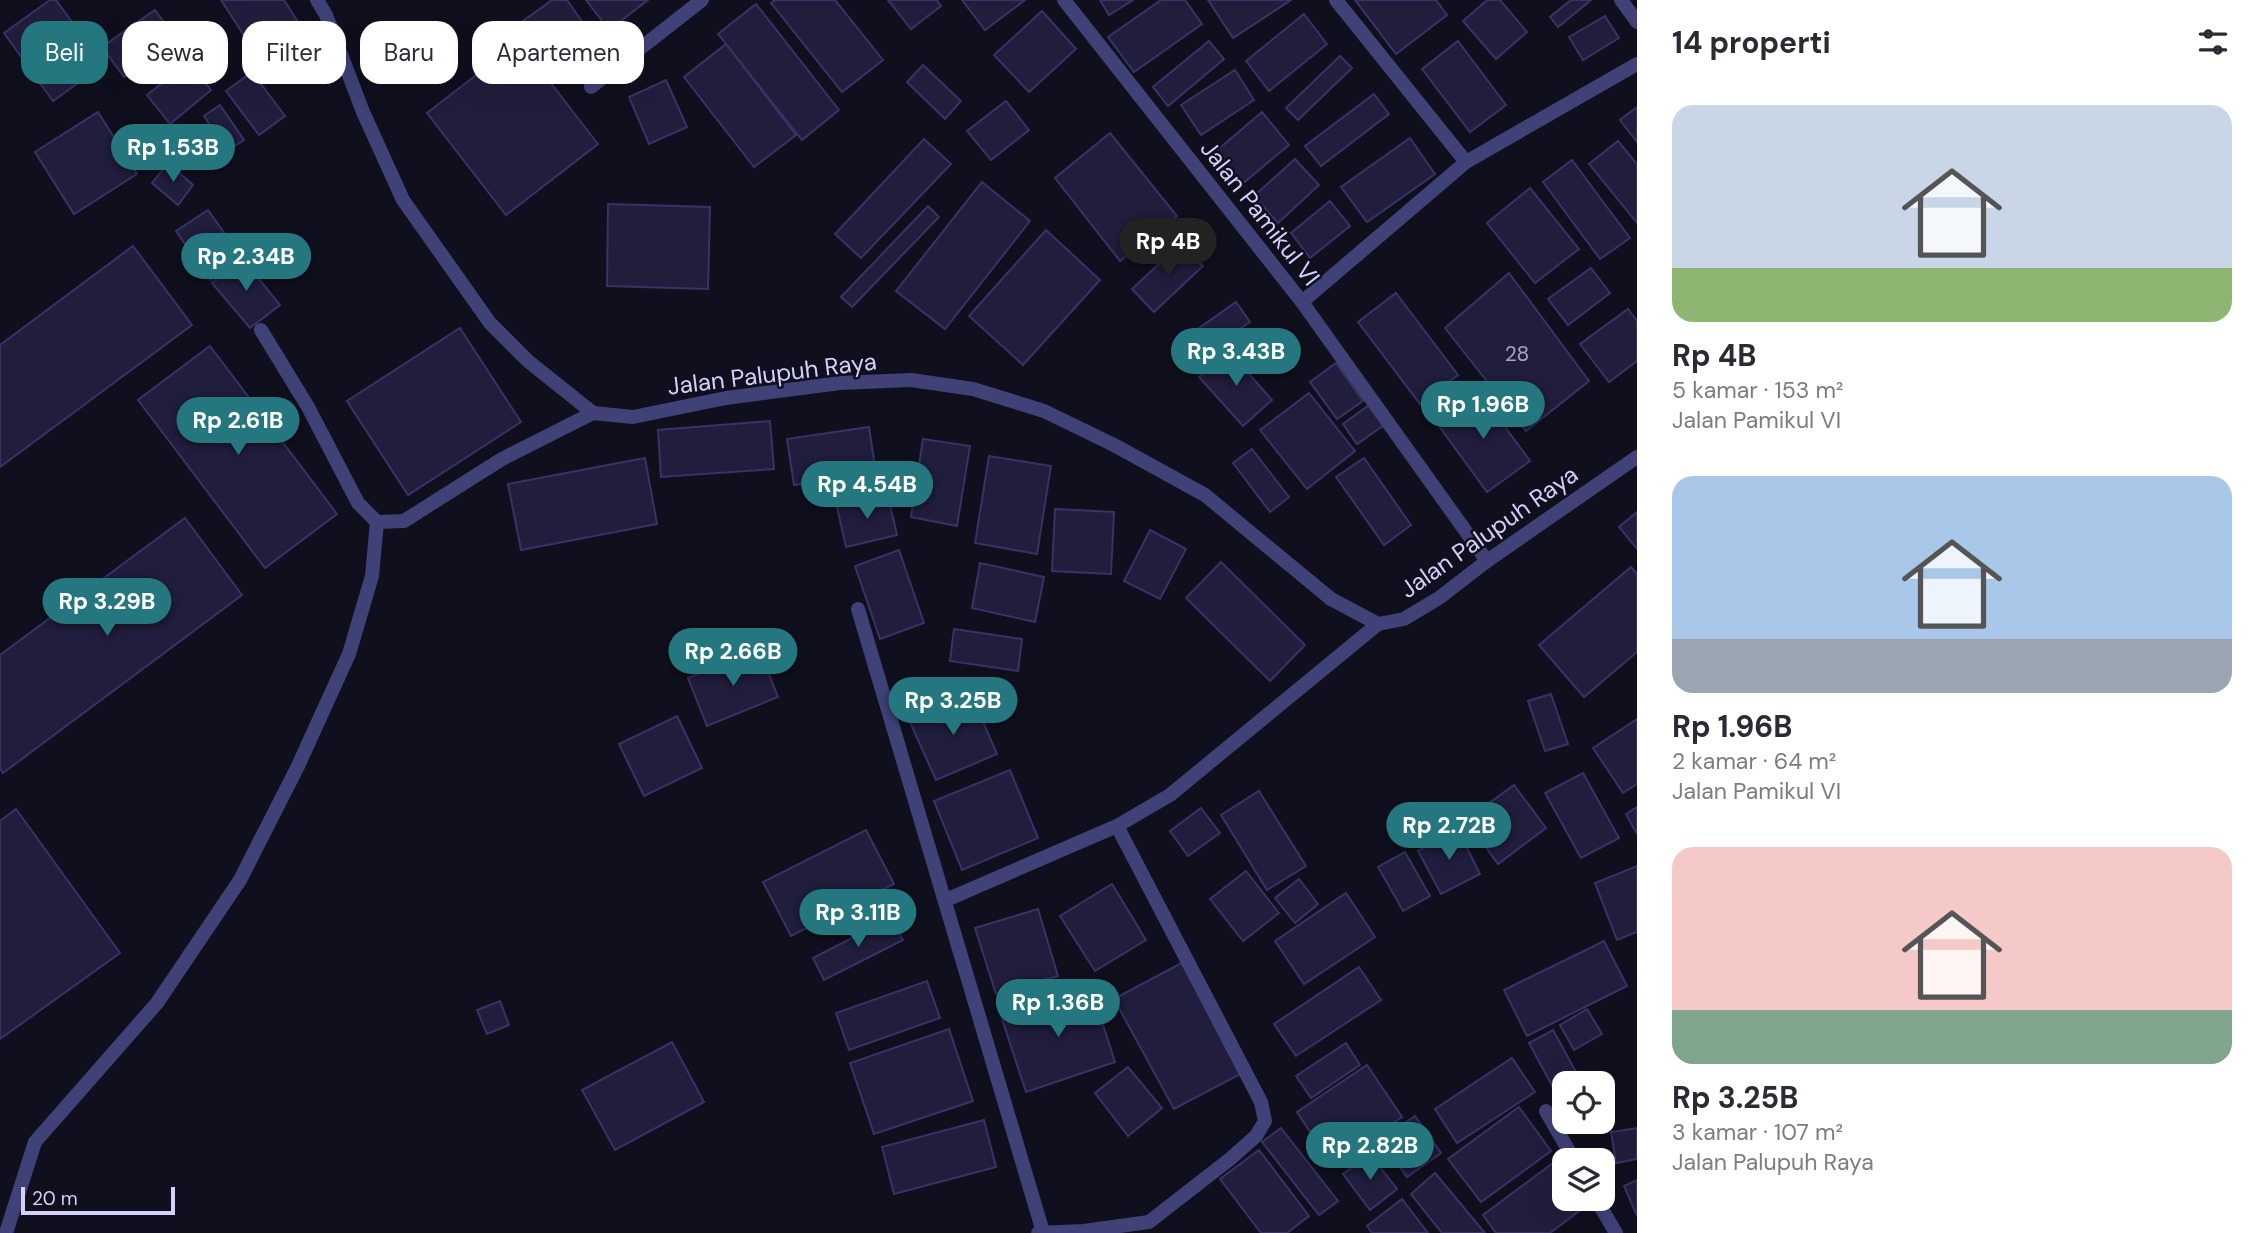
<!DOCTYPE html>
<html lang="id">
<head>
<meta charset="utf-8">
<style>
	body { margin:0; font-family:"DM Sans",sans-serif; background:#f2f2f3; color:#2b2b33; height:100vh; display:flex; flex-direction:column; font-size:26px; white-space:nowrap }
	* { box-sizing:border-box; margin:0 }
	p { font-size:23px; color:#7c7c81 }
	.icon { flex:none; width:38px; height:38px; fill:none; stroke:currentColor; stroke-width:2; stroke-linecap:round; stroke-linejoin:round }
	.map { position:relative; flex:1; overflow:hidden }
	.panel { display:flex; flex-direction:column; background:#fff; width:630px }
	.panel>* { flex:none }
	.hud { position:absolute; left:21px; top:21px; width:665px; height:63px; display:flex; gap:14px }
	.controls { position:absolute; left:1552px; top:1071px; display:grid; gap:14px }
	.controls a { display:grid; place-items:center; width:63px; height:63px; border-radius:14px; background:#fff; box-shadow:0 7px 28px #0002; font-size:35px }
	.scale { position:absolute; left:21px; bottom:18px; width:154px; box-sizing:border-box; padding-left:7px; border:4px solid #d3d1f9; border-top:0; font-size:19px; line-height:24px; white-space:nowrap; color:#d3d1f9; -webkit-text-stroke:5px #100f1e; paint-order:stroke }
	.price { position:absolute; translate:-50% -60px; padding:0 16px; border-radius:24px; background:#24777e; color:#fff; font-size:23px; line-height:46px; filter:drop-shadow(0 2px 4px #0008) }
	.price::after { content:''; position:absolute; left:50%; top:42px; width:21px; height:16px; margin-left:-10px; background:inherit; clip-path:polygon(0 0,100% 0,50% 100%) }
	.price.selected { background:#222; color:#fff }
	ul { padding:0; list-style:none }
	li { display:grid; align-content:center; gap:14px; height:371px; padding:0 35px }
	li span { display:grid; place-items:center; height:217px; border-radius:21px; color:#555 }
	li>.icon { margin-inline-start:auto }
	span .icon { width:126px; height:126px; fill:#fffc; stroke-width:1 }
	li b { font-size:30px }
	h2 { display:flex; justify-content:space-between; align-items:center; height:84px; padding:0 35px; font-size:30px }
	.tag { padding:0 24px; border-radius:21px; background:#fff; box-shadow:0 7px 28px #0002; font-size:24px; line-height:63px }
	.tag.selected { background:#24777e; color:#fff }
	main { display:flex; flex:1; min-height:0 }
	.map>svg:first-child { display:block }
</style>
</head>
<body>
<main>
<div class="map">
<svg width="1637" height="1233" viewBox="0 0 1637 1233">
	<rect width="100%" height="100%" fill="#100f1e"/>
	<g fill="#211d3c" stroke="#393265" stroke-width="2">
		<path d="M50,0H56L103,65L53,101L4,33Z"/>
		<path d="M221,0H284L316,50L272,79Z"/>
		<path d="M552,0H567L597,43L558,71L523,21Z"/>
		<path d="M586,0H648L609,30Z"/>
		<path d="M775,0H835L883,60L842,92L771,3Z"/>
		<path d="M888,0H937L941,6L911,29Z"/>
		<path d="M962,0H1025L985,30Z"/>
		<path d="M1100,0H1133L1109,15Z"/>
		<path d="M1161,0H1185L1202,24L1134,72L1108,37Z"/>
		<path d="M1208,0H1291L1233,38Z"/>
		<path d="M1355,0H1436L1447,15L1396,54Z"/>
		<path d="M1487,0H1500L1527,32L1496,59L1463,21Z"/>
		<path d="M1571,0H1591L1558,27L1550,17Z"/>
		<path d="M756,4L839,110L802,140L718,34Z"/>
		<path d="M155,10L177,40L124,77L102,47Z"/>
		<path d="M1042,11L1076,49L1029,92L994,55Z"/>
		<path d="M1304,14L1327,44L1269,91L1246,61Z"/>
		<path d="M1605,16L1619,38L1583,60L1569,37Z"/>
		<path d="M1209,41L1224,59L1168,106L1153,87Z"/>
		<path d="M1458,41L1506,105L1470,132L1422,69Z"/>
		<path d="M519,42L598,144L506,215L427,113Z"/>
		<path d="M726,44L796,135L754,167L684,77Z"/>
		<path d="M1340,56L1352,68L1298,120L1286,108Z"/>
		<path d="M189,62L211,90L170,124L147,95Z"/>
		<path d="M923,65L961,101L945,119L907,82Z"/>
		<path d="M1235,70L1254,100L1201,135L1181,105Z"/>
		<path d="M252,72L285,116L259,135L226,91Z"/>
		<path d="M666,80L687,127L649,144L629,97Z"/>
		<path d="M1374,94L1389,114L1321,166L1305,146Z"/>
		<path d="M1006,101L1029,130L991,160L967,131Z"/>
		<path d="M220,105L244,140L227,151L204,116Z"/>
		<path d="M1637,107V142L1620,120Z"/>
		<path d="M98,112L137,174L74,214L35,152Z"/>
		<path d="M1262,112L1289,145L1242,184L1215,152Z"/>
		<path d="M1110,133L1177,216L1120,261L1055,178Z"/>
		<path d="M1410,138L1435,174L1367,222L1341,187Z"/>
		<path d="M924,139L951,164L861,258L835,234Z"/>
		<path d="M1618,141L1637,164V223L1589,164Z"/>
		<path d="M1295,159L1319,185L1278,223L1254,196Z"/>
		<path d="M1572,160L1630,238L1600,259L1543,182Z"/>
		<path d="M168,163L193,185L178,205L152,183Z"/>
		<path d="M982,182L1030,221L945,329L896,291Z"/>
		<path d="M1530,188L1579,249L1535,283L1487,223Z"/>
		<path d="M1330,201L1350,226L1310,258L1291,233Z"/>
		<path d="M608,204L710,207L708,289L607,286Z"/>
		<path d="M928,206L939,217L852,307L841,297Z"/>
		<path d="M208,210L242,258L210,280L176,231Z"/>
		<path d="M1046,230L1100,280L1023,365L969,316Z"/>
		<path d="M1181,243L1203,266L1154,312L1132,289Z"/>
		<path d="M133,246L192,325L0,467V345Z"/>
		<path d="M242,258L280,305L250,328L212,283Z"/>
		<path d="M1591,268L1610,293L1568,325L1548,299Z"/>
		<path d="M1509,273L1589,381L1526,431L1445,328Z"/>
		<path d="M1396,293L1458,375L1420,404L1358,322Z"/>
		<path d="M1236,302L1250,322L1188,364L1175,345Z"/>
		<path d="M1628,309L1637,321V361L1609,382L1580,344Z"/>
		<path d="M460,328L521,422L408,495L347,401Z"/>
		<path d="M210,346L337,514L265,568L138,400Z"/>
		<path d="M1229,351L1272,400L1243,426L1199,377Z"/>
		<path d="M1336,363L1363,401L1337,419L1310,382Z"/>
		<path d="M1478,390L1530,461L1487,492L1436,422Z"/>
		<path d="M1309,393L1355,451L1307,489L1260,430Z"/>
		<path d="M1372,403L1387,423L1357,444L1343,424Z"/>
		<path d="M770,421L774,469L661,477L658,430Z"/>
		<path d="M869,427L876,473L794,485L787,439Z"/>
		<path d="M923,439L970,446L957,526L911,517Z"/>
		<path d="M1252,449L1289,497L1270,512L1233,463Z"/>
		<path d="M989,456L1051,466L1037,554L975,543Z"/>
		<path d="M645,458L657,524L521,550L508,484Z"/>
		<path d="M1364,458L1411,525L1384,545L1336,477Z"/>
		<path d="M888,496L897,535L846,547L837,507Z"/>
		<path d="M1055,509L1114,512L1111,574L1052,571Z"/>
		<path d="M1637,512V549L1619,527Z"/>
		<path d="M185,518L242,595L3,773L0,768V655Z"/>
		<path d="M1150,530L1186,549L1160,599L1124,581Z"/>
		<path d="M899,550L924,623L880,639L855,566Z"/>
		<path d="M1221,562L1305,645L1270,681L1186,598Z"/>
		<path d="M980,563L1044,577L1035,622L972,608Z"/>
		<path d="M1631,567L1637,574V652L1584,697L1539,645Z"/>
		<path d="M954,629L1022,639L1018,671L950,661Z"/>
		<path d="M759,649L778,697L707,726L688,678Z"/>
		<path d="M971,694L997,754L936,780L909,720Z"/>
		<path d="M1551,694L1568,744L1545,751L1528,701Z"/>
		<path d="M677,716L702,768L644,796L619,744Z"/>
		<path d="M1637,719V784L1623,793L1593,748Z"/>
		<path d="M1010,770L1038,838L962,870L934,801Z"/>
		<path d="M1583,773L1619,838L1581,858L1545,793Z"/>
		<path d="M1514,785L1546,828L1498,864L1466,820Z"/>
		<path d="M1259,791L1306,866L1267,890L1221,815Z"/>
		<path d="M1637,807V834L1626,814Z"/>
		<path d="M1201,808L1220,833L1188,856L1170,831Z"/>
		<path d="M16,809L120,953L0,1039V821Z"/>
		<path d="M866,830L894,884L791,936L763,882Z"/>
		<path d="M1458,830L1480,874L1441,894L1418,851Z"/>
		<path d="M1405,852L1430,896L1403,911L1378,867Z"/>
		<path d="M1637,866V932L1617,940L1595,883Z"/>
		<path d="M1246,871L1279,913L1243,941L1210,899Z"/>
		<path d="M1299,879L1318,904L1295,923L1275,898Z"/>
		<path d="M1112,884L1146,940L1095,971L1060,916Z"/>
		<path d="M1346,893L1375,937L1304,984L1275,941Z"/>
		<path d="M1038,909L1058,976L996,994L975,928Z"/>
		<path d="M891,918L903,940L824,980L813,958Z"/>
		<path d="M1604,941L1627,986L1527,1036L1504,990Z"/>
		<path d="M1185,961L1244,1072L1174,1109L1114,999Z"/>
		<path d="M1359,967L1381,1000L1296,1056L1274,1024Z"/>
		<path d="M927,981L940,1018L849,1050L836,1013Z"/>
		<path d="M1091,987L1115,1062L1026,1092L1001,1016Z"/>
		<path d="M500,1001L509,1025L487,1034L477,1010Z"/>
		<path d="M1587,1009L1602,1034L1574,1050L1560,1025Z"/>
		<path d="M949,1029L973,1101L874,1134L850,1063Z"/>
		<path d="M1553,1030L1582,1083H1564V1108L1529,1043Z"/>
		<path d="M672,1042L704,1102L615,1150L582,1090Z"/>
		<path d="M1346,1043L1360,1065L1311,1098L1296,1076Z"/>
		<path d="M1512,1058L1535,1092L1457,1143L1435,1109Z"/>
		<path d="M1367,1065L1402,1117L1332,1165L1297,1112Z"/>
		<path d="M1128,1067L1162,1108L1128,1136L1095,1093Z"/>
		<path d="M1519,1107L1551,1151L1481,1202L1448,1159Z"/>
		<path d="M1415,1116L1441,1153L1407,1177L1381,1140Z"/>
		<path d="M984,1120L996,1167L894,1194L882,1147Z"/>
		<path d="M1281,1128L1338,1201L1319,1215L1262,1142Z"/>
		<path d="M1637,1128V1159L1616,1163L1611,1132Z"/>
		<path d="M1259,1150L1309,1216L1287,1233H1261L1220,1179Z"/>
		<path d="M1370,1154L1397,1189L1370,1210L1343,1174Z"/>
		<path d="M1561,1157L1564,1161V1199L1594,1200L1550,1233H1496L1483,1215Z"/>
		<path d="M1435,1173L1485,1233H1442L1411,1194Z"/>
		<path d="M1637,1180V1216L1624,1186Z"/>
		<path d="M1402,1199L1428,1233H1372L1367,1226Z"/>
	</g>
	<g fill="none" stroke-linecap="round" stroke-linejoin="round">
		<g stroke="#404177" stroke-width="14">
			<path d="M317,0L326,15L363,112L403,200L490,323L528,361L593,413L633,417L726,398L840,383L911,380L973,389L1044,411L1114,445L1205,495L1331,599L1378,624L1404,619L1439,598L1487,561L1637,457"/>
			<path d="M1064,0L1302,302L1487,561"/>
			<path d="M1336,0L1466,162"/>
			<path d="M1621,0L1637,22"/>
			<path d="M591,87L702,0"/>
			<path d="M1302,302L1466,162L1637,64"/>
			<path d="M377,522L404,521L502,459L593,413"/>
			<path d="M858,609L1043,1232"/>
			<path d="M946,900L1117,826L1170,795L1378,624"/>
			<path d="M1546,1111L1574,1160"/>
			<path d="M1596,1199L1616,1233"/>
			<path d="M6,1233L35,1142L157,1003L240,880L298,766L349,654L372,576L377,522L358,503L308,407L261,330"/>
			<path d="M1038,1233L1084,1231L1149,1222L1230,1159L1256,1136L1265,1121L1261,1102L1117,826"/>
		</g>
	</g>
	<g text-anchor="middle" stroke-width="5" stroke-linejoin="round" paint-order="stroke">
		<g font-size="21" fill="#a6a4ca">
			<text x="1517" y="361">28</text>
		</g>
		<g font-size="24" fill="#d3d1f9" stroke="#100f1e">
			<text transform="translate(1260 213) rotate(52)" y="8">Jalan Pamikul VI</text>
			<text transform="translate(772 374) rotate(-7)" y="8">Jalan Palupuh Raya</text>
			<text transform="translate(1489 532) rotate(-35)" y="8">Jalan Palupuh Raya</text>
		</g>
	</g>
</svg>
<div class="controls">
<a><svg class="icon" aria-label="locate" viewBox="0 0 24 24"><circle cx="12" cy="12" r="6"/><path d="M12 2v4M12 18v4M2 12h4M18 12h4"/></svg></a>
<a><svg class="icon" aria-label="layers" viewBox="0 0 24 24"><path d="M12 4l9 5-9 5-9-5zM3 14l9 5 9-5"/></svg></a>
</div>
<div class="scale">20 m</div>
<b class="price" style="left:173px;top:184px">Rp 1.53B</b>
<b class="price selected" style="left:1168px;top:278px">Rp 4B</b>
<b class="price" style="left:246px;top:293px">Rp 2.34B</b>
<b class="price" style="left:1236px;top:388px">Rp 3.43B</b>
<b class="price" style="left:1483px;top:441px">Rp 1.96B</b>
<b class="price" style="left:238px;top:457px">Rp 2.61B</b>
<b class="price" style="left:867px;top:521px">Rp 4.54B</b>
<b class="price" style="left:107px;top:638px">Rp 3.29B</b>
<b class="price" style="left:733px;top:688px">Rp 2.66B</b>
<b class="price" style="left:953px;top:737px">Rp 3.25B</b>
<b class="price" style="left:1449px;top:862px">Rp 2.72B</b>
<b class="price" style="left:858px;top:949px">Rp 3.11B</b>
<b class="price" style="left:1058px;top:1039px">Rp 1.36B</b>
<b class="price" style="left:1370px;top:1182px">Rp 2.82B</b>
<div class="hud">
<a class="tag selected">Beli</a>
<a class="tag">Sewa</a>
<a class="tag">Filter</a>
<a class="tag">Baru</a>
<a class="tag">Apartemen</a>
</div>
</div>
<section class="panel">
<h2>14 properti<svg class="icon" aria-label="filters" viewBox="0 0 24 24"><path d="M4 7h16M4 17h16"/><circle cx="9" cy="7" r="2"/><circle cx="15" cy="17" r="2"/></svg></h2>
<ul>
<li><span style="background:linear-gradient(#c9d6e8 75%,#8fb573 0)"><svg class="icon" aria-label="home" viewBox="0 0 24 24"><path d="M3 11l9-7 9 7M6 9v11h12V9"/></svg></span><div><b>Rp 4B</b><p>5 kamar · 153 m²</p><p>Jalan Pamikul VI</p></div></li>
<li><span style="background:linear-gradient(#a9c7e8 75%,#9aa5b1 0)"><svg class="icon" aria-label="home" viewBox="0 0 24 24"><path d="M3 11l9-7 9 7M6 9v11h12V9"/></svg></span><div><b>Rp 1.96B</b><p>2 kamar · 64 m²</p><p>Jalan Pamikul VI</p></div></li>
<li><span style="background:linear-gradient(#f6c9c9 75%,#7fa58c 0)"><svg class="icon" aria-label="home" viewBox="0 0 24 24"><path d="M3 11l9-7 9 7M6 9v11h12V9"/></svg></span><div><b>Rp 3.25B</b><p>3 kamar · 107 m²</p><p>Jalan Palupuh Raya</p></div></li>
</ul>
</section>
</main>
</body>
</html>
